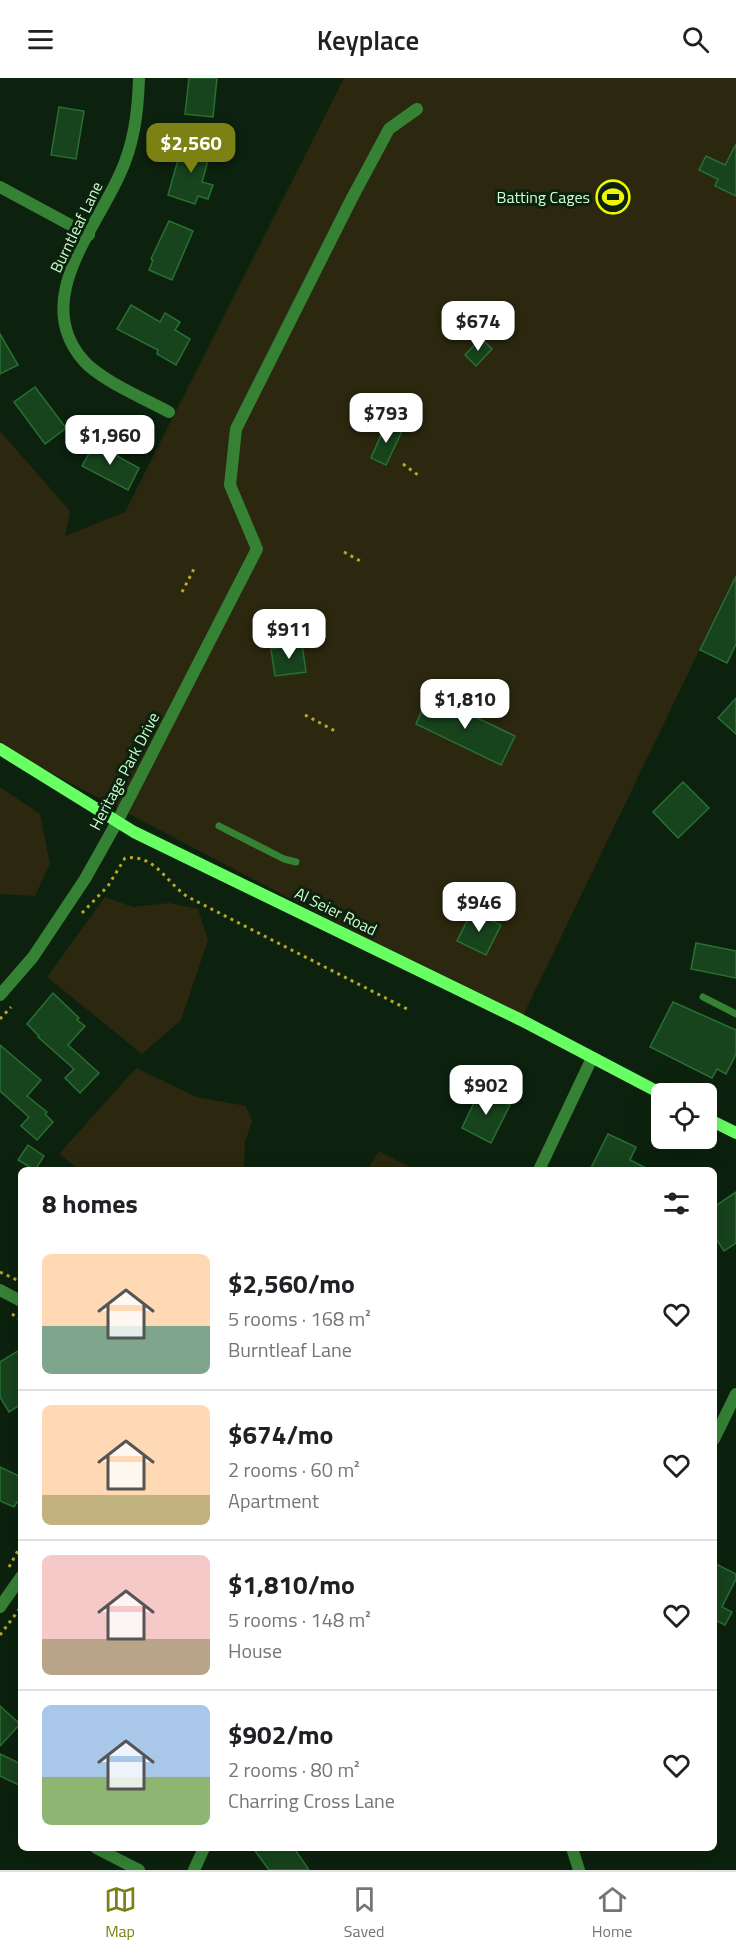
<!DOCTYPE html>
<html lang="en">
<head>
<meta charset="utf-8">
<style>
	body { margin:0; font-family:"Titillium Web",sans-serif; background:#f6f6f6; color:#202124; height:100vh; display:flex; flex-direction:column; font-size:22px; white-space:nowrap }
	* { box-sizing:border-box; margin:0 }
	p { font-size:20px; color:#757577 }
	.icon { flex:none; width:33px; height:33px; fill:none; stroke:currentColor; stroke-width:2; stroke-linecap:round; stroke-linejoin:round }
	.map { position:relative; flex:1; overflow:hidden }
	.panel { position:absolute; left:18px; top:1089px; width:699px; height:684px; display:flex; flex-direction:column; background:#fff; border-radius:9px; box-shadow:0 6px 24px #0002 }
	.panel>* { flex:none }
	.controls { position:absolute; left:651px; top:1005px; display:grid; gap:12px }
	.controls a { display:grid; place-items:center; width:66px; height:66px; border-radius:9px; background:#fff; box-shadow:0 6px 24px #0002; font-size:30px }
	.price { position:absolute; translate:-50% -51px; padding:0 14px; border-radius:12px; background:#fff; color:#222; font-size:20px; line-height:39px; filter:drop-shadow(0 2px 3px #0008) }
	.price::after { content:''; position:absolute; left:50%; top:36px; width:18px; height:14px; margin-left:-9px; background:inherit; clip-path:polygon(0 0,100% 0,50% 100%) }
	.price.on { background:#7c8114; color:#fff }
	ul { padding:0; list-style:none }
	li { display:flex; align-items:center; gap:18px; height:150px; padding:0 24px }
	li+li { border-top:2px solid #e0e0e0 }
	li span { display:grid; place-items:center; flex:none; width:168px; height:120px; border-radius:9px; color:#555 }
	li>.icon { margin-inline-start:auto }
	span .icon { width:72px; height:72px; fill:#fffc; stroke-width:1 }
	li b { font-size:26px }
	h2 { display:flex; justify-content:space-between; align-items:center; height:72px; padding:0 24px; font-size:26px }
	header { display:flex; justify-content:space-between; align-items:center; height:78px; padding:0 24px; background:#fff; font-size:27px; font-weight:600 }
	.tabs { display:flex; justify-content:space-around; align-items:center; height:84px; border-top:2px solid #e0e0e0; background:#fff; font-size:16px; color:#757577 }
	.tabs a { display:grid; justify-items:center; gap:3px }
	.tabs .on { color:#7c8114 }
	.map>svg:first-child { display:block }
</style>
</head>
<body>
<header><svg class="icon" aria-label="menu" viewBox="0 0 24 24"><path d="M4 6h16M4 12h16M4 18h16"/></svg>Keyplace<svg class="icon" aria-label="search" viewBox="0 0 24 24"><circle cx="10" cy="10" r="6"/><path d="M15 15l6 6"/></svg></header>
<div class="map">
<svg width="736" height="1792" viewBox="0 0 736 1792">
	<rect width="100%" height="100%" fill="#0c210e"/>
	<g fill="#2b280f">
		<path d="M344,0H736V496L521,942L0,668V353L70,433L65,458L125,434Z"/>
		<path d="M0,709L40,736L50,786L35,818L0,816Z"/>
		<path d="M105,819L133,829L169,825L198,831L208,862L181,942L142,976L47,899Z"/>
		<path d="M136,990L197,1019L246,1028L252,1043L245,1064L244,1092H80L59,1076Z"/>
		<path d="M379,1073L416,1092H367Z"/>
	</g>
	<g fill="#17431d" stroke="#287032" stroke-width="1.5">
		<path d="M189,0H217L213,39L185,36Z"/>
		<path d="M59,29L84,33L76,81L51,77Z"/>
		<path d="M183,64L211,72L202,104L213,107L208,121L198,118L195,126L168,117Z"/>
		<path d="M736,66V118L715,108L718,101L699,92L706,78L725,87Z"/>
		<path d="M169,143L193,153L172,202L149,192L153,182L151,181Z"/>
		<path d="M131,227L160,244L165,235L180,244L175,252L190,261L176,287L157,276L158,272L117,251Z"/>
		<path d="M0,256L18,287L0,296Z"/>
		<path d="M481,260L492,271L476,288L465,277Z"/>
		<path d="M35,309L66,350L45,366L14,324Z"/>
		<path d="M386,346L402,353L386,387L371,380Z"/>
		<path d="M96,363L119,375L117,378L139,390L128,412L82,388Z"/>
		<path d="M736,498V566L727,585L700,572Z"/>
		<path d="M302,566L306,594L275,598L271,571Z"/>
		<path d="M429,617L515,658L501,687L416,646Z"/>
		<path d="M736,620V656L718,640Z"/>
		<path d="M683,704L709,730L678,760L653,734Z"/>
		<path d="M472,833L501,847L486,877L457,863Z"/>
		<path d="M696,865L736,873V900L691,891Z"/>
		<path d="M53,915L79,940L77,942L85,948L68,967L99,995L80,1015L65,1000L74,991L38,959L39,958L27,946Z"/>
		<path d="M673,924L736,952V976L726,996L717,991L712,1000L650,969Z"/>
		<path d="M0,967L41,1002L27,1018L47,1034L45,1036L53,1044L37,1062L21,1048L29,1039L0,1013Z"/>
		<path d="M480,1012L510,1027L491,1065L462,1050Z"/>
		<path d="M608,1056L636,1069L630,1082L650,1092H590Z"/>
		<path d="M28,1067L44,1078L35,1092L18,1082Z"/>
		<path d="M736,1114V1165L724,1173L714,1158V1129Z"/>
		<path d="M21,1271V1326L9,1334L0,1319V1284Z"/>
		<path d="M0,1389L21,1399V1426L17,1424L14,1429L0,1423Z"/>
		<path d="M714,1485L736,1496V1501L722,1529L732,1534L725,1547L715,1542L714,1544Z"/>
		<path d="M0,1628L20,1646L0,1668Z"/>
		<path d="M0,1676L21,1686V1708L0,1698Z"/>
		<path d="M253,1770H294L309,1792H269Z"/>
	</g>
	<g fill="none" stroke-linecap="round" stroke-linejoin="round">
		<g stroke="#b7a628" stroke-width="3" stroke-dasharray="3 4.5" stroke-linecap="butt">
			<path d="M403,386L418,397"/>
			<path d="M344,474L362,484"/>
			<path d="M182,514L195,489"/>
			<path d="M305,637L337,654"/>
			<path d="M82,835L108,808L125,780C156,776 166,805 188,819L409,932"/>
			<path d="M0,941L11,929"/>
			<path d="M0,1194L21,1204"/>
			<path d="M12,1236L21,1242"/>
			<path d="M9,1489L21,1467"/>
			<path d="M0,1557L21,1529"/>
		</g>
		<g stroke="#368235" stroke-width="7">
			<path d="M219,748L284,781L296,784"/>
			<path d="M703,919L736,936"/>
		</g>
		<g stroke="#368235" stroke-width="12">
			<path d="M139,0C138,34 134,67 119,98C93,155 32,223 83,282C100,302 145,321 169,334"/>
			<path d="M0,109L89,157"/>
			<path d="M0,917L33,879L85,801L117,744L257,471L230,407L236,351L352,120L389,51L417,31"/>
			<path d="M539,1092L592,980"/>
			<path d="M0,1212L21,1223"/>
			<path d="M714,1361L736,1316"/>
			<path d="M0,1529L21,1499"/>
			<path d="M96,1770L139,1792"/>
			<path d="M572,1770L579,1792"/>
			<path d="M194,1792L204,1770"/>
		</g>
		<g stroke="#68ff63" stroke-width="12">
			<path d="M0,671L134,754L521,942L662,1016"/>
			<path d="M706,1040L736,1055"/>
		</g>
	</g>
	<defs>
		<symbol id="stadium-ring" viewBox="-11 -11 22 22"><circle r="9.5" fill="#0c210e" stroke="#ecf700" stroke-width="1.5"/><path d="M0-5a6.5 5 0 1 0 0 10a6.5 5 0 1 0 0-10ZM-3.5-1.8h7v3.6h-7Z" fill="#ecf700"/></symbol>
	</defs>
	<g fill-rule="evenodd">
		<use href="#stadium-ring" x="594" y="100" width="38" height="38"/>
	</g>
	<g text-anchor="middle" stroke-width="6" stroke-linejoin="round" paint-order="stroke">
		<g font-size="16" fill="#ccffcf" stroke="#0c210e" text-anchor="end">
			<text x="590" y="125">Batting Cages</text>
		</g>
		<g font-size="16" fill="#ccffcf" stroke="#0c210e">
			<text transform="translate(76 149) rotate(-64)" y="6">Burntleaf Lane</text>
			<text transform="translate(124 693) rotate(-62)" y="6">Heritage Park Drive</text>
			<text transform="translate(336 833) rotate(26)" y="6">Al Seier Road</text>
		</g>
	</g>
</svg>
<div class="controls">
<a><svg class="icon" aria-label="locate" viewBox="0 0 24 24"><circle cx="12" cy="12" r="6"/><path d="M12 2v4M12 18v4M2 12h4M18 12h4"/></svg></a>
</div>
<b class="price on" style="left:191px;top:96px">$2,560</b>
<b class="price" style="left:478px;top:274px">$674</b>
<b class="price" style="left:386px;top:366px">$793</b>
<b class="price" style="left:110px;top:388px">$1,960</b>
<b class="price" style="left:289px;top:582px">$911</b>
<b class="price" style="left:465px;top:652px">$1,810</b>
<b class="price" style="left:479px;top:855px">$946</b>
<b class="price" style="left:486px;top:1038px">$902</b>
<section class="panel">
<h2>8 homes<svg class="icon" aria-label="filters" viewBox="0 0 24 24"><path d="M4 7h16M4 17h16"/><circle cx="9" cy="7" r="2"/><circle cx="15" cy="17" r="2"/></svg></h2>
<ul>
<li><span style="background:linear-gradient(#ffd9b3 60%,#7fa58c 0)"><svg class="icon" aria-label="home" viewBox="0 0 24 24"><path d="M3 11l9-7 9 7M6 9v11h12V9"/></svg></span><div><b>$2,560/mo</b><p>5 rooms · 168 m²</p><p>Burntleaf Lane</p></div><svg class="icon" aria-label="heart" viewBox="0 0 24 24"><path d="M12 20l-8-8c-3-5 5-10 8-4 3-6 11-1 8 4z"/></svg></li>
<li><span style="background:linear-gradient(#ffd9b3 75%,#c2b280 0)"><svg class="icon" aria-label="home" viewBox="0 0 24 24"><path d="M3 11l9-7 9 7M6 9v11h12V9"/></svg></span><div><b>$674/mo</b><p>2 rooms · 60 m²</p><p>Apartment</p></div><svg class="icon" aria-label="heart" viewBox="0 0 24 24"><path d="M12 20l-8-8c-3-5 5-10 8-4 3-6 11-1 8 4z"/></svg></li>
<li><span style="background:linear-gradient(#f6c9c9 70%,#b9a48a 0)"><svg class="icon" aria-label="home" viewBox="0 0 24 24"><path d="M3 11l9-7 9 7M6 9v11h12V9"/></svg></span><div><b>$1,810/mo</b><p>5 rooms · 148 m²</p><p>House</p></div><svg class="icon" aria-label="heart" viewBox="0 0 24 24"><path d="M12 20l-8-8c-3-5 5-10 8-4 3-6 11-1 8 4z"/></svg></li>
<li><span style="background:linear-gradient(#a9c7e8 60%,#8fb573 0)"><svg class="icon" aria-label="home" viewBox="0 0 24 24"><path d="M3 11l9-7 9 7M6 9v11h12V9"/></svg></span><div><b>$902/mo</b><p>2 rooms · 80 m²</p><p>Charring Cross Lane</p></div><svg class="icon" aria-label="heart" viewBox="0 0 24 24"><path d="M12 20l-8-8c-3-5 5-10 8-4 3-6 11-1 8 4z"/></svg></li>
</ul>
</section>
</div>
<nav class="tabs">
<a class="on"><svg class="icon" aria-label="map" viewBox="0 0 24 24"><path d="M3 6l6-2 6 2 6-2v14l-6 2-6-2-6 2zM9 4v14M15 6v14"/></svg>Map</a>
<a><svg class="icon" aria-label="saved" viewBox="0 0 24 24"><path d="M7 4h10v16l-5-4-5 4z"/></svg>Saved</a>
<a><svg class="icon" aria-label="home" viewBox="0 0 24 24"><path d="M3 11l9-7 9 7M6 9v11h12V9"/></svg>Home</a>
</nav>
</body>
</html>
